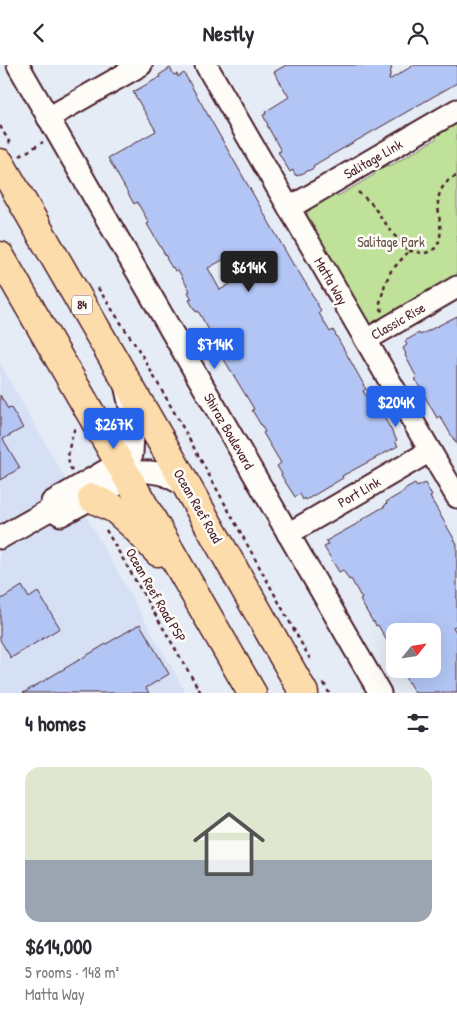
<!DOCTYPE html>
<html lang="en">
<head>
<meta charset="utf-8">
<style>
	body { margin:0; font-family:"Patrick Hand",sans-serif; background:#f7f7f7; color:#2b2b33; height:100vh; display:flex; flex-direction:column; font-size:19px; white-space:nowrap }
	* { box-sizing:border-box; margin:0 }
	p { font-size:16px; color:#7c7c81 }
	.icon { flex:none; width:28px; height:28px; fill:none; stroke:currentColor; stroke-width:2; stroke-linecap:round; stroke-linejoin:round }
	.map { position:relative; height:628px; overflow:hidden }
	.drawer { display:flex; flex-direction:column; background:#fff; flex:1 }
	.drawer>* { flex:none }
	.needle { width:32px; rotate:60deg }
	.buttons { position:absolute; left:386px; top:558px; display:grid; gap:10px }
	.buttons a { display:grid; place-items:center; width:55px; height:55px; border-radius:10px; background:#fff; box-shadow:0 5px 20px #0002; font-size:25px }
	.price { position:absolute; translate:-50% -42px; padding:0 11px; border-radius:5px; background:#2563eb; color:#fff; font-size:16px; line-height:32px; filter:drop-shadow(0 1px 2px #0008) }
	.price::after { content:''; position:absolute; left:50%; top:30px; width:15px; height:11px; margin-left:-8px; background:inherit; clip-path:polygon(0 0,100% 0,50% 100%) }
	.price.on { background:#222; color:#fff }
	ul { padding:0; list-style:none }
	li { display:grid; align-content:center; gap:10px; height:265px; padding:0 25px }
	li span { display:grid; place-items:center; height:155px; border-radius:15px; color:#555 }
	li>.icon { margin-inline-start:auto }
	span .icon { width:90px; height:90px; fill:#fffc; stroke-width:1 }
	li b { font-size:21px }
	h2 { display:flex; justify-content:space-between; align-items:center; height:60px; padding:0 25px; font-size:21px }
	header { display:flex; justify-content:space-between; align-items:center; height:65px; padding:0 25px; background:#fff; font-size:22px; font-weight:700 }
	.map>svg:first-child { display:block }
</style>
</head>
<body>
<header><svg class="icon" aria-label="back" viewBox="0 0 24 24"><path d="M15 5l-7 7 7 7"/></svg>Nestly<svg class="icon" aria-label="person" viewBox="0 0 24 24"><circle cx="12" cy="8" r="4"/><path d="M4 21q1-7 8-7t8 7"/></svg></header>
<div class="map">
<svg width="457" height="628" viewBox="0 0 457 628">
	<rect width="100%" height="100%" fill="#e6ecf6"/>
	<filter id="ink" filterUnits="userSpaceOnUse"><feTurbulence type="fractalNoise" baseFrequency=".02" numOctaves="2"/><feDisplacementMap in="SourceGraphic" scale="10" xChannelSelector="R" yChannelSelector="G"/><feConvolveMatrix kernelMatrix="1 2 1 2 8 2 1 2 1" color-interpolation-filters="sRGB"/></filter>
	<g filter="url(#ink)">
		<path fill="#d6e0f5" d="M0,298L186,628H0Z"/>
		<path fill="#bfe19a" stroke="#848062" d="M457,56V215L374,261L364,258L307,167V148L314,141L331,130L338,131L374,110L376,103L383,99L390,101L436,74L437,67Z"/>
		<g fill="#b2c5f4" stroke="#4a1f2b" fill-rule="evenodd">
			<path d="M286,0H392L389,15L414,0H457V18L323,95L313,101L314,103L297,111V110H295L293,105L290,107L278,87L281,86L267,60H268L263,50L266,49L265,47L289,32L274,7Z"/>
			<path d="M170,3L174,10L177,9L178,12L184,8L294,201H295L308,222L321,246L319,248L330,267L333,265L364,320H363L366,324L363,326L375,346L378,344L380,348L381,347L397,375L395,376L398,381L342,411L343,413L306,435L305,433L303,435L300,429L295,432L281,410L282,409L277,401L281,398L263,368L265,367L252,345L254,344L214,278L212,280L206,269L210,267L198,246L196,247L189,235L192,234L188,227L190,226L178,205L175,206L173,202L172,203L166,193H167L147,159L149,158L137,137L134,139L108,93L156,66L133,27L160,12L159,10ZM228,192L240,213L220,225L208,203Z"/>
			<path d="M457,251V380L440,351L437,353L415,314L417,313L405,290L406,289L403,283L407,280L405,276L419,268L420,270Z"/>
			<path d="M0,330L8,344L11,343L23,363L3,374L20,403L0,415Z"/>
			<path d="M425,418L432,431L430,432L457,479V560L453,562L457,569V628H415L400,604H432V566H395V590L378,560L376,561L374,556L373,557L360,535L362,534L351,514L349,515L343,505L339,507L324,482L328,480L326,476L362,456L361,455L385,441V440L387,438L386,437L405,426L404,425L415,419L417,422Z"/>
			<path d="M22,521L29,533L38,527L60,563L11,593L0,575V535Z"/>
			<path d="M140,559L169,609L146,623L149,628H23Z"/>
		</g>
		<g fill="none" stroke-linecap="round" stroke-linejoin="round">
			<defs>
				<g id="minor">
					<path d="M18,0L380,628"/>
					<path d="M206,0L457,432"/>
					<path d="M48,53L141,0"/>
					<path d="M289,143L457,45"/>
					<path d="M366,275L457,222"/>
					<path d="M51,444L61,450L115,421L125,406L132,389L133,367L131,346L126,324"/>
					<path d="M51,444L52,437L105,406L150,407L163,409L188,422"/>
					<path d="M288,469L430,386"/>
					<path d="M0,473L51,444"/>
				</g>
				<g id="major">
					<path d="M0,98L164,381L304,628"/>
					<path d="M0,191L252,628"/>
					<path d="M92,433L115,444L135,462L158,487"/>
				</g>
			</defs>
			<use href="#minor" stroke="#4a1f2b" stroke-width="25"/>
			<use href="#major" stroke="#4a1f2b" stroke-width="31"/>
			<g stroke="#4a1f2b" stroke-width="2.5" stroke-dasharray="4 4" stroke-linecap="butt">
				<path d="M0,61L11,80"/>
				<path d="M20,91L43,77"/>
				<path d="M358,127L371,138L394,170L409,186L391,206L385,219L380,238L382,247"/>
				<path d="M409,186C414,186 419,188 424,188C449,185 438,154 438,138C438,126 446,114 457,111"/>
				<path d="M98,223L140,287L186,368L310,594"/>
				<path d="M72,406C64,393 71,376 75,362"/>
				<path d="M106,465L201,628"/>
				<path d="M324,618L329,628"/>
			</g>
			<use href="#minor" stroke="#fdfcf7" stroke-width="21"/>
			<use href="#major" stroke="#fddcac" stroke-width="28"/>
		</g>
	</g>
	<g text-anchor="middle" stroke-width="5" stroke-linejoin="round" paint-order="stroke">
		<rect fill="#fdfcf7" stroke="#806168" stroke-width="1" x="72" y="230.5" width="20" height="19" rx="4"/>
		<g font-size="12" font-weight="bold" fill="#4a1f2b">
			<text x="82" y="244">84</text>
		</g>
		<g font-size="14" fill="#4a1f2b" stroke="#fdfcf7">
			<text transform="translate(373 94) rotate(-30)" y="5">Salitage Link</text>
			<text transform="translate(331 216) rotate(60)" y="5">Matta Way</text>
			<text transform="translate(398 256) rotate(-30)" y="5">Classic Rise</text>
			<text transform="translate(229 366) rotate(60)" y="5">Shiraz Boulevard</text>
			<text transform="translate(359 427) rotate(-30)" y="5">Port Link</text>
			<text transform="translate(198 441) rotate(60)" y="5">Ocean Reef Road</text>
			<text transform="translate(156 530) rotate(60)" y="5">Ocean Reef Road PSP</text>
		</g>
		<g font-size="14" fill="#675047" stroke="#fdfcf7">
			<text x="391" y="182">Salitage Park</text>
		</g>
	</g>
</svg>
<div class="buttons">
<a><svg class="needle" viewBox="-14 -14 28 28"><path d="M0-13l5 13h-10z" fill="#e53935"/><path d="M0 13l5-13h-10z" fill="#7c7c81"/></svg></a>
</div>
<b class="price on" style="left:249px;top:228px">$614K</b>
<b class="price" style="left:215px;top:305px">$714K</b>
<b class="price" style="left:396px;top:363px">$204K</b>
<b class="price" style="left:114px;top:385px">$267K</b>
</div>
<section class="drawer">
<h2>4 homes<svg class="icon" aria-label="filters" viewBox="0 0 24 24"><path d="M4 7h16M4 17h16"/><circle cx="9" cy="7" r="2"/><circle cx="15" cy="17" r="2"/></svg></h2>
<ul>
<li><span style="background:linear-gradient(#dfe7d0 60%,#9aa5b1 0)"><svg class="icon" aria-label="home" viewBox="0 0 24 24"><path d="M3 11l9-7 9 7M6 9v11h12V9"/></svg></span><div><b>$614,000</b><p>5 rooms · 148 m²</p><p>Matta Way</p></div></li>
</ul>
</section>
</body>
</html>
